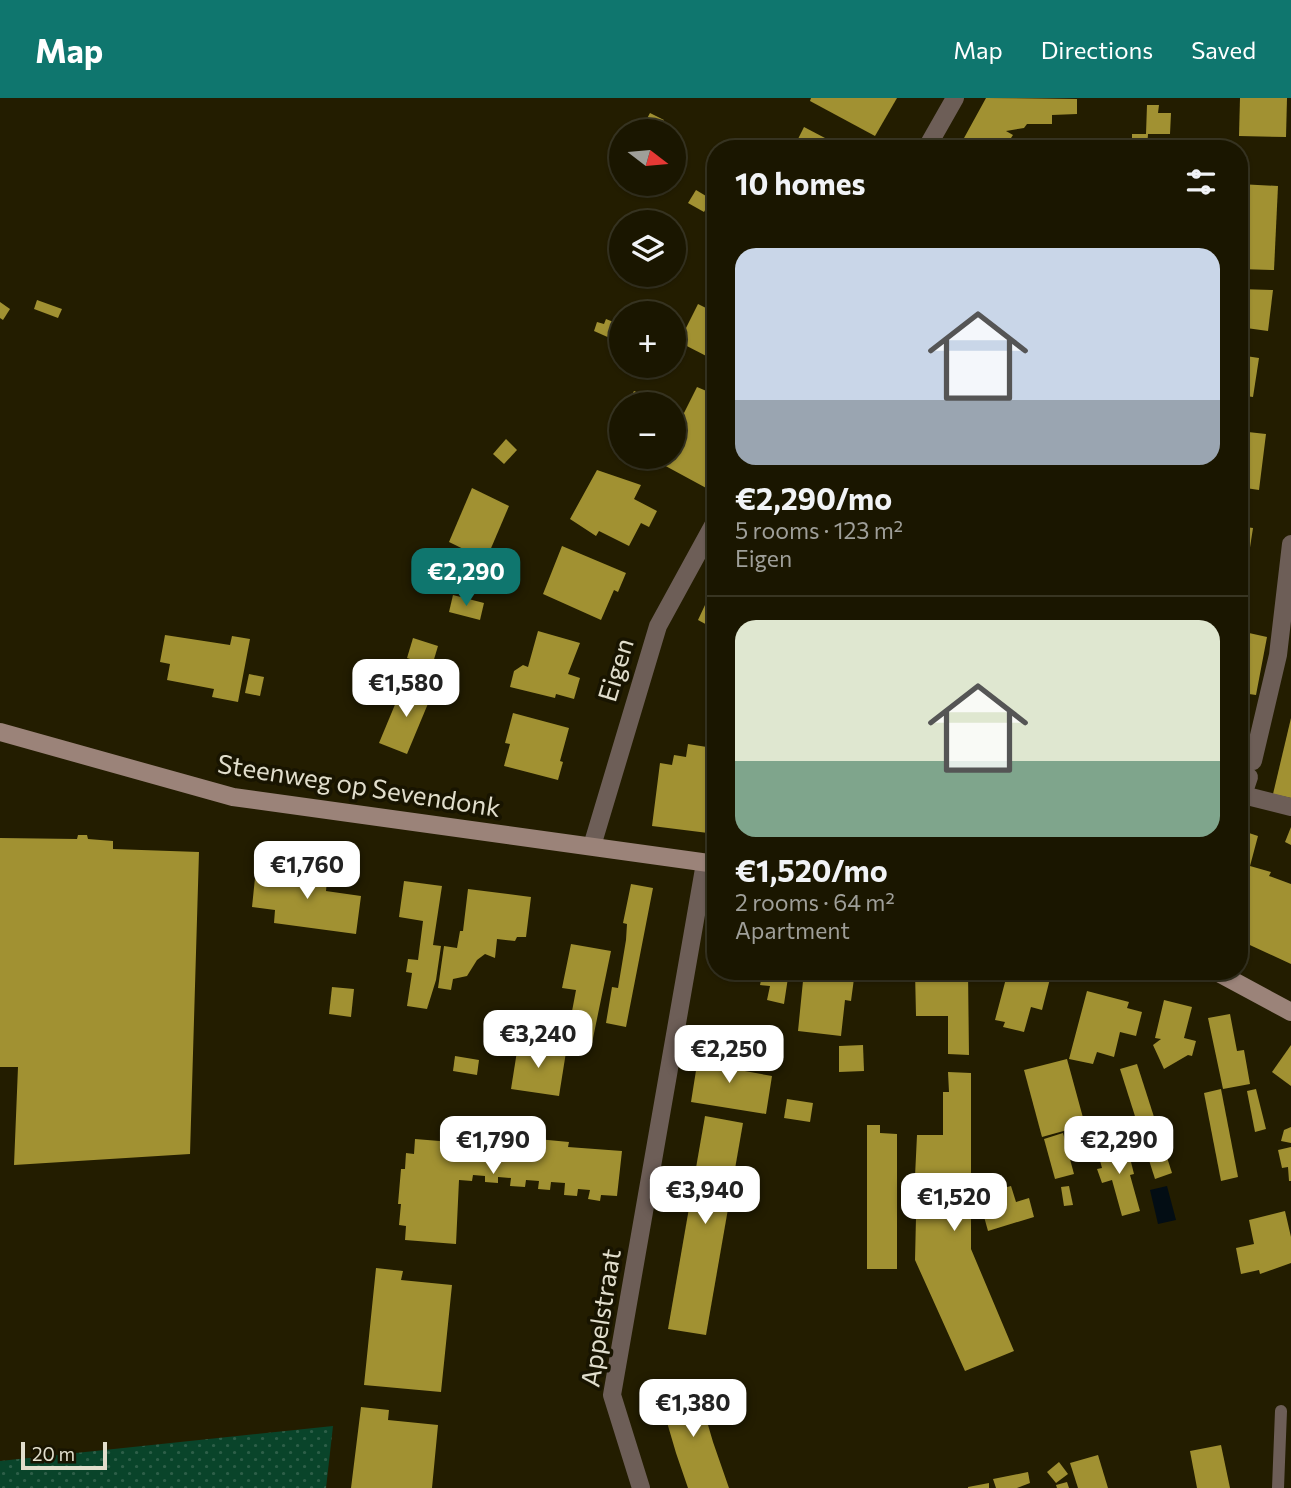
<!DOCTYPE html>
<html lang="en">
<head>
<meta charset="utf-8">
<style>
	body { margin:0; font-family:Commissioner,sans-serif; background:#27230f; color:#f1f3f6; height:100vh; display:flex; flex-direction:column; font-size:26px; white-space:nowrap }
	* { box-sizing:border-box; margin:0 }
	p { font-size:23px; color:#9f9f99 }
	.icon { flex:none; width:38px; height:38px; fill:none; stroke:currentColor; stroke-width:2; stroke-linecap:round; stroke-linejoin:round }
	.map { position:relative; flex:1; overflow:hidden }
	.panel { position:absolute; left:707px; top:42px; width:541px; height:840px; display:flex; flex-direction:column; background:#1a1600; border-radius:28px; box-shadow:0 2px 5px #0004,0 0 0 2px #383522 }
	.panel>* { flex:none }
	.needle { width:46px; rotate:106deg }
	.fabs { position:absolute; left:609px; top:21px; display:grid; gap:14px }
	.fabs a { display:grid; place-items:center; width:77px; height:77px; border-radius:50%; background:#1a1600; box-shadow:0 2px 5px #0004,0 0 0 2px #383522; font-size:35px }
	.scale { position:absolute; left:21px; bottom:18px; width:86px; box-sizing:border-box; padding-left:7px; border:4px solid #e1decc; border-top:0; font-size:19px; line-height:24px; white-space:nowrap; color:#e1decc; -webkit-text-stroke:5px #181400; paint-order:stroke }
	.price { position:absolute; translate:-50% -60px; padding:0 16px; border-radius:14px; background:#fff; color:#222; font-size:23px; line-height:46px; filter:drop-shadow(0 2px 4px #0008) }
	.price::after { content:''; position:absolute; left:50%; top:42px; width:21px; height:16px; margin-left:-10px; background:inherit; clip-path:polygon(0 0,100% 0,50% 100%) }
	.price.selected { background:#0f766e; color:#fff }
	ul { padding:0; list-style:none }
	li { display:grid; align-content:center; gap:14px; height:371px; padding:0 28px }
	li+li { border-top:2px solid #383522 }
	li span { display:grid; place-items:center; height:217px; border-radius:21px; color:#555 }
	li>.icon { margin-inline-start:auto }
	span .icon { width:126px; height:126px; fill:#fffc; stroke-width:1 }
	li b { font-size:30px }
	h2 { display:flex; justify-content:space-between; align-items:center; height:84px; padding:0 28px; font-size:30px }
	header { display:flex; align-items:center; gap:42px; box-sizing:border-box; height:98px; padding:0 35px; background:#0f766e; color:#fff }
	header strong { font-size:33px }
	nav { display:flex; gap:38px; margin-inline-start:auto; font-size:24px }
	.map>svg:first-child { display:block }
</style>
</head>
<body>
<header>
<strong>Map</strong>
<nav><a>Map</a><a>Directions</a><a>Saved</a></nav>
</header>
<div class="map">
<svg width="1291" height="1390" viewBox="0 0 1291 1390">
	<defs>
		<pattern id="grass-dots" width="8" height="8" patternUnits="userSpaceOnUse" patternTransform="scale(1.75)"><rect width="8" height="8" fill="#09442a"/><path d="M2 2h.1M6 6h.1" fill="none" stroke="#2d5f48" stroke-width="1.8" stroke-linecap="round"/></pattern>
	</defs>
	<rect width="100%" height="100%" fill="#231d00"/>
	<path fill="url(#grass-dots)" d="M333,1328L326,1390H0V1363Z"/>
	<path fill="#030d14" d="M1167,1088L1176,1122L1158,1126L1150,1092Z"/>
	<g fill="#a19132">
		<path d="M811,0H897L875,38L810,3Z"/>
		<path d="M986,0L1077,1V16L1052,17V26H1027L1024,30L1006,33L1013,37L1005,49L1009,51H958Z"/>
		<path d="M1240,0H1287L1286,39L1239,38Z"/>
		<path d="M1147,7H1159L1158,15H1171L1170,36H1148L1147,51H1132V36H1146Z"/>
		<path d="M650,15L664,22L658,33L644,26Z"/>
		<path d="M804,29L846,51H793Z"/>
		<path d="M1239,86L1278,88L1274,172L1239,171Z"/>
		<path d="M696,92L711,101L704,114L688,105Z"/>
		<path d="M1239,191L1273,192L1268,233L1239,229Z"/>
		<path d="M37,202L62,211L58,220L34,211Z"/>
		<path d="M0,204L10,211L3,222L0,220Z"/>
		<path d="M698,206L716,215V263L679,244Z"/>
		<path d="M606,221L621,227V245L594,233L597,224L604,226Z"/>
		<path d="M1239,257L1259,260L1253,299L1239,297Z"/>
		<path d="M697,289L716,297V380L708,391L649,359H674V311L684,315Z"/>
		<path d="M634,293L648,299L663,306H627Z"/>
		<path d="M621,318V346L610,341Z"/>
		<path d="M1239,333L1266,336L1259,392L1239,389Z"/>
		<path d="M506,341L517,352L504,366L493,356Z"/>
		<path d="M597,372L641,387L634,401L657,413L649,429L641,425L629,448L599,433L596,438L570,421Z"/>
		<path d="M472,390L509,408L486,462L449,444Z"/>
		<path d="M1239,428L1253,430L1247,469L1239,468Z"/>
		<path d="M562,448L626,475L618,494L614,492L601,522L543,496Z"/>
		<path d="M453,497L484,505L480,522L449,514Z"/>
		<path d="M705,507L716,512L711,529L698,522Z"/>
		<path d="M538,533L580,545L568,576L580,580L574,601L556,596L555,600L510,589L514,573L523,567L528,569Z"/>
		<path d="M1249,535L1267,539L1256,597L1249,596L1243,627L1239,626V540L1248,542Z"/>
		<path d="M165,537L230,547L232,538L250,541L238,604L212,599L214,591L167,582L170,566L160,564Z"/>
		<path d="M413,540L438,548L432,568L407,560Z"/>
		<path d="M249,576L264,579L260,598L245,595Z"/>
		<path d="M404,585L432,596L407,656L379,645Z"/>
		<path d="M513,615L569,630L560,663L563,664L558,682L504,668L510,646L505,645Z"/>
		<path d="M1291,620V700L1273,696Z"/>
		<path d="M714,644L716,736L652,728L660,665L672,667L674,657L686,659L688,646L713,650Z"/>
		<path d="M1291,729V747L1285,744Z"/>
		<path d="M1240,732L1258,738L1250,768L1271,774L1269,778L1291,786V866L1239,842Z"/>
		<path d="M78,737H87L88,741L113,743V751L199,754L190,1056L14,1067L18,969H0V740L77,741Z"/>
		<path d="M285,768L328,773L326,793L361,798L356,836L274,825L275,812L252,809L255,780L282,784Z"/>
		<path d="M404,783L442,788L433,847L441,848L436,882L427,911L407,908L412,875L406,874L408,861L418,862L423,823L399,819Z"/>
		<path d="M631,786L653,790L626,929L606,925L612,889L618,890L626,842L627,826L623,825Z"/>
		<path d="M468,791L531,799L526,839H517L515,843L497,841L495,860L485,856L477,862L467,878L453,881L451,892L438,890L444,848L457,850L460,833H463Z"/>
		<path d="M571,846L611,853L592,945L567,940L576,892L562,890Z"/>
		<path d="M763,873H789L784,906L767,902L770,888L760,887Z"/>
		<path d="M804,873H855L851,903L845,902L841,938L798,933Z"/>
		<path d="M915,873H968L969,957L948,956V918H916Z"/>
		<path d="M1008,873H1052L1042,912L1031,909L1024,934L1003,929L1005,924L995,922Z"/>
		<path d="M332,889L354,891L351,919L329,916Z"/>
		<path d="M1087,893L1129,904L1127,910L1142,914L1136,938L1120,934L1114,959L1097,954L1093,966L1069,961Z"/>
		<path d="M1164,902L1192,909L1184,940L1196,943L1192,958L1188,957L1164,971L1153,947L1161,941L1155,940Z"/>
		<path d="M1230,916L1237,953L1244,952L1250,986L1223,991L1208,920Z"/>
		<path d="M701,941L715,942L712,967L772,978L766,1016L691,1004Z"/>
		<path d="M518,947L566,954L559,998L511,991Z"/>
		<path d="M863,947L864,973L839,974V948Z"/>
		<path d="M1291,947V988L1272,974Z"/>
		<path d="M455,958L479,962L477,977L453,973Z"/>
		<path d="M1067,961L1085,1027L1042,1039L1024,972Z"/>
		<path d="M1137,966L1172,1075L1155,1081L1120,971Z"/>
		<path d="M948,974L971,975V1151L1014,1253L965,1273L915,1162L916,1119L913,1120L917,1037H943V994H949Z"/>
		<path d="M1221,991L1238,1079L1221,1083L1204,995Z"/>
		<path d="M1256,991L1266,1031L1255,1034L1247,993Z"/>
		<path d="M787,1001L813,1005L810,1024L784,1020Z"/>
		<path d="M705,1018L743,1025L706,1237L668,1231Z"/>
		<path d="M867,1027H880V1035L897,1036V1171H867Z"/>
		<path d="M1291,1029V1045L1281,1043L1284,1032Z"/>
		<path d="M465,1034L569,1044L568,1049L622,1053L617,1098L601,1097L600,1103L588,1101L590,1092L578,1091L577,1098L564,1097L565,1085L551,1084L550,1092L538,1091L539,1083L526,1082L525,1089L510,1088L511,1080L498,1079V1085L485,1084V1078L473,1077L472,1083L459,1082L456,1146L405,1142L406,1128L399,1127L401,1106H398L401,1071H405L406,1055L414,1056L415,1041L464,1045Z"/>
		<path d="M1063,1035L1074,1076L1055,1081L1044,1041Z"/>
		<path d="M1126,1044L1134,1076L1130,1077L1140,1113L1122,1118L1112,1082L1102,1085L1097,1071L1102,1070L1097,1052Z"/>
		<path d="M1291,1049V1083H1289L1288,1069L1282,1070L1278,1052Z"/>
		<path d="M1011,1088L1016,1104L1029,1100L1034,1119L988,1133L978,1097Z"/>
		<path d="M1069,1088L1073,1107L1064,1108L1061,1089Z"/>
		<path d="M1285,1113L1291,1139V1165L1260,1176L1259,1172L1241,1176L1236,1150L1254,1146L1249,1122Z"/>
		<path d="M376,1170L403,1173L401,1182L452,1187L441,1294L364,1287Z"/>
		<path d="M696,1286L713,1344L729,1390H688L676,1355L659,1297Z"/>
		<path d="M361,1309L389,1312L388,1322L438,1327L432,1390H351Z"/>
		<path d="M1221,1347L1230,1390H1197L1190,1353Z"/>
		<path d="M1098,1357L1108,1390H1078L1070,1365Z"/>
		<path d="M1059,1364L1068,1376L1056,1385L1047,1374Z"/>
		<path d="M1028,1374L1030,1385L1017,1390H996L993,1381Z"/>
		<path d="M1067,1384L1069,1390H1057L1056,1387Z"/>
		<path d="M989,1385V1390H968V1389Z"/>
	</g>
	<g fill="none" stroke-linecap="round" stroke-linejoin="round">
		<path stroke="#6d5e57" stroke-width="12" d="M1278,1390L1281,1313"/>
		<g stroke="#6d5e57" stroke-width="18">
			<path d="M926,51L955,0"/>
			<path d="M1253,663L1278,557L1291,446"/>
			<path d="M1239,677L1249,679L1240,706"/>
			<path d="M1239,696L1291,709"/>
			<path d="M592,748L658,528L716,422"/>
			<path d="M641,1390L612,1297L705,765"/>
		</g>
		<g stroke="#9b8379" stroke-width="18">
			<path d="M0,634L233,699L716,766"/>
			<path d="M1215,873L1291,914"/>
		</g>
	</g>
	<g text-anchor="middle" stroke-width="7" stroke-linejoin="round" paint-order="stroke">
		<g font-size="26" fill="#e1decc" stroke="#181400">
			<text transform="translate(616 572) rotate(-73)" y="9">Eigen</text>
			<text transform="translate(359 688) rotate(9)" y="9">Steenweg op Sevendonk</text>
			<text transform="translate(601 1220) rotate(-81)" y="9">Appelstraat</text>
		</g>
	</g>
</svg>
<div class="fabs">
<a><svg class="needle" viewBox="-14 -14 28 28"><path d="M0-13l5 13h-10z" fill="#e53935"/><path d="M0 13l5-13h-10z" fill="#9f9f99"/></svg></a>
<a><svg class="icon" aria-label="layers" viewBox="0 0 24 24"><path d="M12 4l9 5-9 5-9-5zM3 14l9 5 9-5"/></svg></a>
<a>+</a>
<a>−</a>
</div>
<div class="scale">20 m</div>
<b class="price selected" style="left:466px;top:510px">€2,290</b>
<b class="price" style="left:406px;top:621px">€1,580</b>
<b class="price" style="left:307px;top:803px">€1,760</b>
<b class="price" style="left:538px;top:972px">€3,240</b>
<b class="price" style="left:729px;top:987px">€2,250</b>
<b class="price" style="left:493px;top:1078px">€1,790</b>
<b class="price" style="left:1119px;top:1078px">€2,290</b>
<b class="price" style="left:705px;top:1128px">€3,940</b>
<b class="price" style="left:954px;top:1135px">€1,520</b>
<b class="price" style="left:693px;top:1341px">€1,380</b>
<section class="panel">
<h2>10 homes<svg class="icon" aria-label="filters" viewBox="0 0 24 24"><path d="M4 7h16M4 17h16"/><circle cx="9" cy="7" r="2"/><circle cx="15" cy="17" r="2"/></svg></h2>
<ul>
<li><span style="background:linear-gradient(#c9d6e8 70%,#9aa5b1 0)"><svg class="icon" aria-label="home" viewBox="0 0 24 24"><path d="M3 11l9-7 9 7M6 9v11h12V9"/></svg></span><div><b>€2,290/mo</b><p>5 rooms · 123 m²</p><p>Eigen</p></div></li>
<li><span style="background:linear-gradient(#dfe7d0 65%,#7fa58c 0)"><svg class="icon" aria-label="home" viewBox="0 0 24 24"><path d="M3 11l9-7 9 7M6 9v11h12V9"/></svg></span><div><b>€1,520/mo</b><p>2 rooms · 64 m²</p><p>Apartment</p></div></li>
</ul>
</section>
</div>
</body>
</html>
